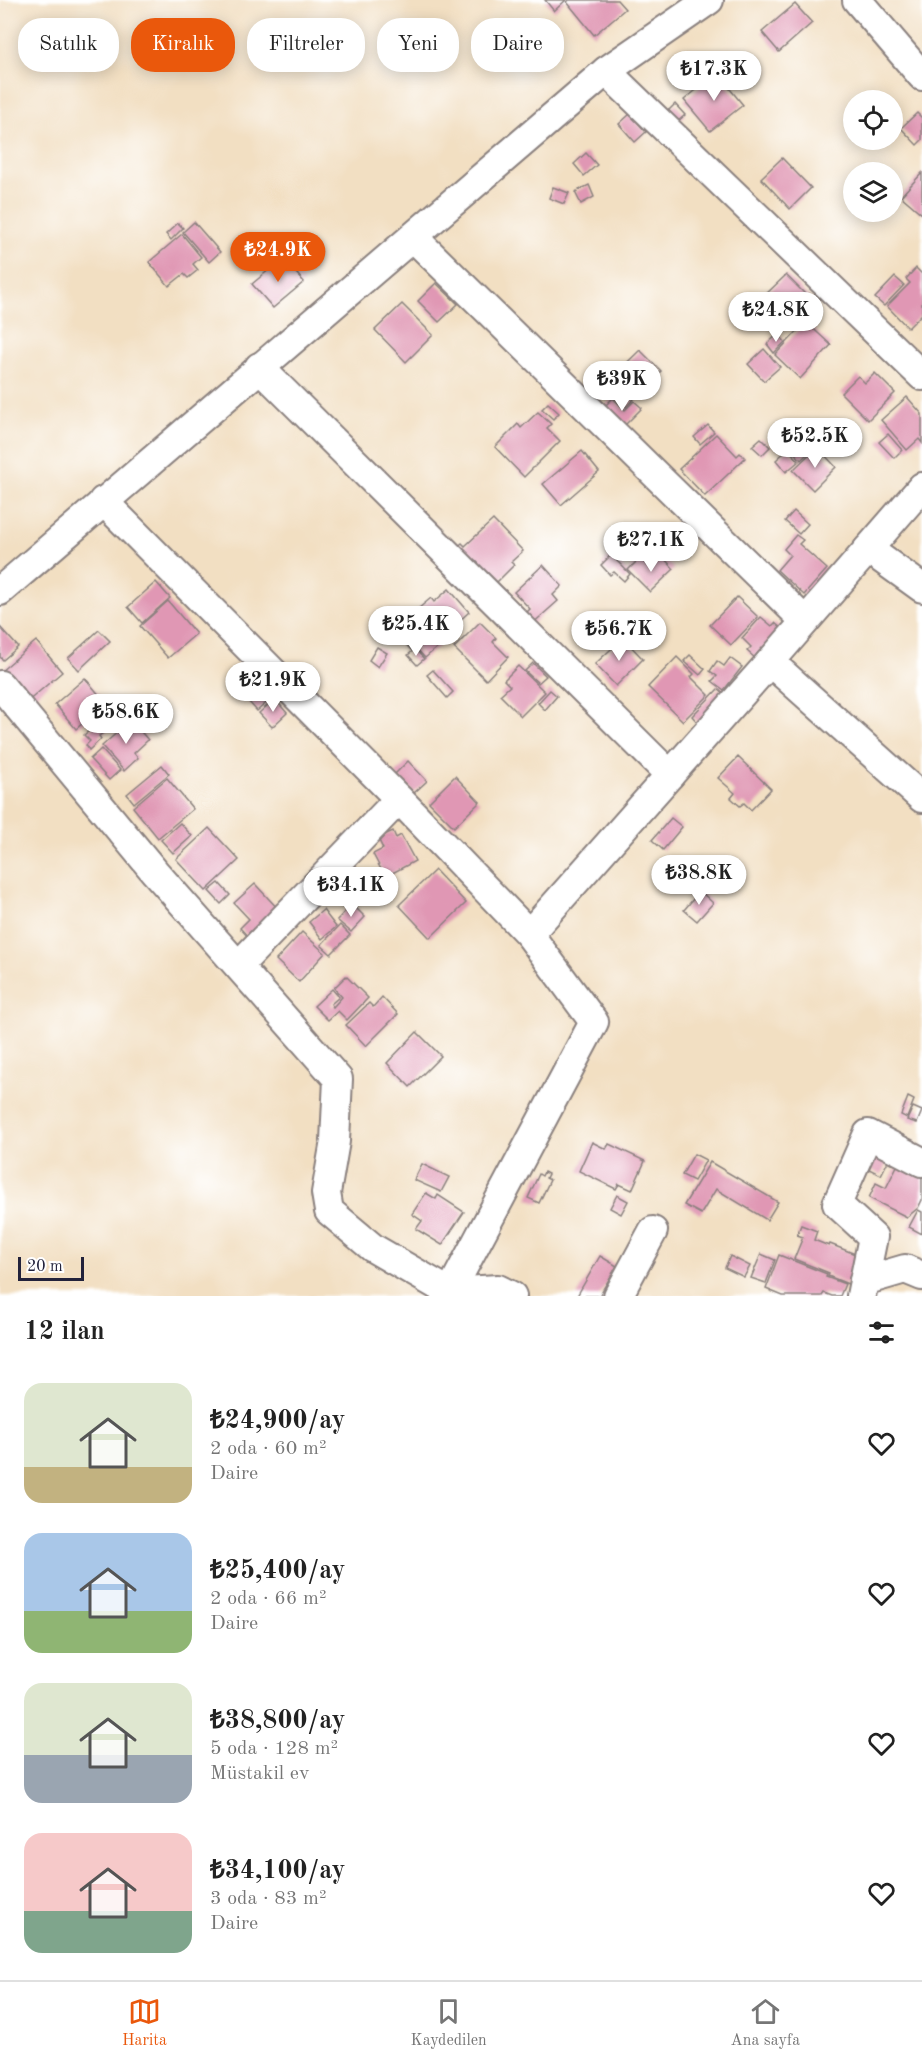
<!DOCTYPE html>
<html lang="tr">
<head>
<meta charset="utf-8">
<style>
	body { margin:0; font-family:"Old Standard TT",serif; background:#f6f6f6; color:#222; height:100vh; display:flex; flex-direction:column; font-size:22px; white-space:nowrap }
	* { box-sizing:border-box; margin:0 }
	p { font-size:20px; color:#767676 }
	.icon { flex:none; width:33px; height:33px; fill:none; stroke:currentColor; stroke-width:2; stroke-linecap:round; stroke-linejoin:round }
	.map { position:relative; height:1296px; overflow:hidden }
	.details { display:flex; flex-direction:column; background:#fff; flex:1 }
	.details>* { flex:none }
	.guide { position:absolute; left:18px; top:18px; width:600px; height:54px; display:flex; gap:12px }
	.fabs { position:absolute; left:843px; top:90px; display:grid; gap:12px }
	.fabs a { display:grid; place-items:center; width:60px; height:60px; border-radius:50%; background:#fff; box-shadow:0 3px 15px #0003; font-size:30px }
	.scale { position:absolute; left:18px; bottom:15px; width:66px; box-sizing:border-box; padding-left:6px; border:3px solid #22223b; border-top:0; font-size:16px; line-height:21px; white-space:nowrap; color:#22223b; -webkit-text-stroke:4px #fff; paint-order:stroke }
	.price { position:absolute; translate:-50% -51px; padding:0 14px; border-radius:21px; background:#fff; color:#222; font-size:20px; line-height:39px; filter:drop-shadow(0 2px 3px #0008) }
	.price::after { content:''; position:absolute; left:50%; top:36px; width:18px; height:14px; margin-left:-9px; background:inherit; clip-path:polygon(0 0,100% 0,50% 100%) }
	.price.active { background:#ea580c; color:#fff }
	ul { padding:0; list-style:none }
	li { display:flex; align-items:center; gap:18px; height:150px; padding:0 24px }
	li span { display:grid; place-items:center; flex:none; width:168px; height:120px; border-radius:18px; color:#555 }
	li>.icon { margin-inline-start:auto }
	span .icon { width:72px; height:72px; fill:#fffc; stroke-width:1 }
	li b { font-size:26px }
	h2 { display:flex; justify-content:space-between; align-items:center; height:72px; padding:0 24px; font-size:26px }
	.chip { padding:0 21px; border-radius:24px; background:#fff; box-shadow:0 3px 15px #0003; font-size:21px; line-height:54px }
	.chip.active { background:#ea580c; color:#fff }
	.menu { display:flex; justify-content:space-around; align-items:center; height:84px; border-top:2px solid #e0e0e0; background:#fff; font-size:16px; color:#767676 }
	.menu a { display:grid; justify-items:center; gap:3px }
	.menu .active { color:#ea580c }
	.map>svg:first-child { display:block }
</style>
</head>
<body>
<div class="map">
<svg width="922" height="1296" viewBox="0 0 922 1296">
	<rect width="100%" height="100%" fill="#fff"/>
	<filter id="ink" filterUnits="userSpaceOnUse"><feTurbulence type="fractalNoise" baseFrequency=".0167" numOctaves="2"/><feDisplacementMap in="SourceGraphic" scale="12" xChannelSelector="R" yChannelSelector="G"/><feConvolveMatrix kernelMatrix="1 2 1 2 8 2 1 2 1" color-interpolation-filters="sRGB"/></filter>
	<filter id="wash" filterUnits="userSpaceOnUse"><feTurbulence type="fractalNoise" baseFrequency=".008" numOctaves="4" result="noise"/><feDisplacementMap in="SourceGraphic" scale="24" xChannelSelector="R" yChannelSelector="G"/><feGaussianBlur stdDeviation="1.35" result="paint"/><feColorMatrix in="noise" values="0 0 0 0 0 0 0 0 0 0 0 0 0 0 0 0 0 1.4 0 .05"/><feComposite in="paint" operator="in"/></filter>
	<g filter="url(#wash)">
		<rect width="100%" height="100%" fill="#f2dfc2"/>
		<g id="blocks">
			<g fill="#e097b4">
				<path d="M545,0H566L554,11Z"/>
				<path d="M569,0H617L625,9L594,35L567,2Z"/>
				<path d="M795,4L812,23L779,52L762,32Z"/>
				<path d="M717,73L743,105L710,131L684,100Z"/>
				<path d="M675,104L685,115L675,124L665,114Z"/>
				<path d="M917,113L922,118V140L917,145L901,128Z"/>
				<path d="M630,114L646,132L635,142L619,124Z"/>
				<path d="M586,153L597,165L584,176L574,164Z"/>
				<path d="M782,158L811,188L790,209L761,178Z"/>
				<path d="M922,173V214L901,196Z"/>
				<path d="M589,185L594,197L581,204L575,192Z"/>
				<path d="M553,187L569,193L564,204L549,198Z"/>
				<path d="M194,222L220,252L209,262L183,232Z"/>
				<path d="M178,223L183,228L171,240L166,234Z"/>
				<path d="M182,234L201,257L193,264L198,270L188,278L184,274L169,286L149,262Z"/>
				<path d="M283,258L304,282L273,308L252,284Z"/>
				<path d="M916,268L922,274V314L908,328L887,306L910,283L906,279Z"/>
				<path d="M786,275L814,303L791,325L763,297Z"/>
				<path d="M895,277L904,285L884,306L875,298Z"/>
				<path d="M436,283L458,304L439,322L418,301Z"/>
				<path d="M402,304L433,335L406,362L375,330Z"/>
				<path d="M806,322L831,345L800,379L775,355Z"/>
				<path d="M778,334L785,342L774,353L767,344Z"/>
				<path d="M764,349L780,367L764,381L748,364Z"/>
				<path d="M640,350L661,371L626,407L604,385Z"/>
				<path d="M875,373L895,393L868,420L841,393L858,376L865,383Z"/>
				<path d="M907,397L922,414V443L919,439L907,450L881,420Z"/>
				<path d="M613,398L625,410L634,401L642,408L622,428L603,408Z"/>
				<path d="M548,403L559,413L553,419L542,409Z"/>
				<path d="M538,412L551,424L547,428L560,441L524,477L495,447L518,424L521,428Z"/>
				<path d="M708,425L714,432L700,444L694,437Z"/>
				<path d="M716,434L737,456L740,453L745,458L705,496L679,469Z"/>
				<path d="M888,434L902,450L894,458L879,442Z"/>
				<path d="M761,438L770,447L762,455L752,446Z"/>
				<path d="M806,438L815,446L801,460L793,451Z"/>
				<path d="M817,447L836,467L813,490L793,470Z"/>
				<path d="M788,449L799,461L786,472L776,460Z"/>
				<path d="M582,451L599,472L561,505L543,484Z"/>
				<path d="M794,511L808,524L799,534L785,521Z"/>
				<path d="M493,520L523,551L511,562L514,565L493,586L456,548L462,543L465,546Z"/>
				<path d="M796,535L803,540L799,544L827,569L804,595L777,570L790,555L784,549Z"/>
				<path d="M611,555L630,574L624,581L614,572L610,575L601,565Z"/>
				<path d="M662,556L674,569L650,592L628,570L640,558L650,568Z"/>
				<path d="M543,565L562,586L553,595L558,601L531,625L523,616L530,609L514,592Z"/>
				<path d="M156,582L170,598L142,623L128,607Z"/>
				<path d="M449,589L469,612L456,624L459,628L450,635L448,633L444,637L438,630L430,636L412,614L431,598L434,602Z"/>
				<path d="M737,597L758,617L731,645L710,625Z"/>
				<path d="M168,601L196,634L168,658L140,626Z"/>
				<path d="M761,617L772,626L775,623L782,629L755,658L747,651L751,647L742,638Z"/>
				<path d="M410,621L429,643L435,639L440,645L425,658L415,647L411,650L396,633Z"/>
				<path d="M480,622L496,638L493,642L508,657L486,680L454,648Z"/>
				<path d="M0,627L18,647L3,660L0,657Z"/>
				<path d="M99,630L110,641L79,670L68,658Z"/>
				<path d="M623,638L643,659L616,686L595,664Z"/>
				<path d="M36,641L62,672L26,703L0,672Z"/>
				<path d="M377,647L387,653L378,667L369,660Z"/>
				<path d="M415,649L424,659L417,665L408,655Z"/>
				<path d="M690,655L705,669L700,675L684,661Z"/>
				<path d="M677,657L694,674L691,677L709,695L683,721L648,687Z"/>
				<path d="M730,658L742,667L724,690L712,681L717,676L710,671L717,661L724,666Z"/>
				<path d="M533,663L546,676L538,683L525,671Z"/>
				<path d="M518,666L545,692L521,716L500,695L510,686L504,680Z"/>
				<path d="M244,668L272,698L257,711L230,681Z"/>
				<path d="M433,670L453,692L447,698L427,675Z"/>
				<path d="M85,678L106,703L76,729L55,704Z"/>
				<path d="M718,689L725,695L698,723L692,716Z"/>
				<path d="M550,690L557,696L545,710L538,703Z"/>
				<path d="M275,699L287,713L272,727L259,713Z"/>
				<path d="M104,718L111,727L99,736L101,739L89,750L86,745L90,741L84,735Z"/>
				<path d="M131,720L148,740L134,753L138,758L124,771L102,746Z"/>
				<path d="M101,749L120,770L109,780L90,759Z"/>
				<path d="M738,757L771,789L751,810L744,803L740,806L731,798L735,793L718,778Z"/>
				<path d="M408,761L427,781L414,793L395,774Z"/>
				<path d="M162,765L169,774L134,803L127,794Z"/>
				<path d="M455,776L480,802L454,827L429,802Z"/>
				<path d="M167,778L193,809L158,838L133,807Z"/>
				<path d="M671,818L682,827L663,850L652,840Z"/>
				<path d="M180,823L192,836L173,853L161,840Z"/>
				<path d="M209,828L239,860L206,891L176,859Z"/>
				<path d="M393,831L396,838L401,835L415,861L385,877L373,854L383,849L378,838Z"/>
				<path d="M435,870L466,903L430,938L399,905Z"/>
				<path d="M219,883L230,895L221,904L209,891Z"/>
				<path d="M255,884L280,911L250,939L240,928L249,919L234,903Z"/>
				<path d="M700,891L713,903L697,921L684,910Z"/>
				<path d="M352,904L365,917L351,932L337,920Z"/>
				<path d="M323,910L336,927L322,939L309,922Z"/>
				<path d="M340,925L350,935L331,954L321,945Z"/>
				<path d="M302,932L325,953L299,982L276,960Z"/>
				<path d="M346,976L368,998L347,1020L338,1011L328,1020L314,1006L332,989L339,997L331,1004L333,1007L342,997L334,988Z"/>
				<path d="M382,997L398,1014L366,1046L346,1025L369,1003L373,1007Z"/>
				<path d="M417,1032L441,1056L410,1087L387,1063Z"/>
				<path d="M908,1097L914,1100L907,1118L901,1115Z"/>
				<path d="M913,1107L922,1111L917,1123L907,1120Z"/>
				<path d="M592,1142L606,1149L609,1144L645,1161L632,1190L619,1184L616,1189L579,1171Z"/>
				<path d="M874,1149L890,1157L881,1175L865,1167Z"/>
				<path d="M694,1154L706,1160L694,1181L682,1175Z"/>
				<path d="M710,1162L778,1202L767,1220L716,1189L701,1214L684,1205Z"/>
				<path d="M422,1164L449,1177L441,1192L414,1180Z"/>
				<path d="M898,1164L922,1176V1200L918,1208L907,1217L869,1198L876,1183L886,1188Z"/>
				<path d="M544,1172L548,1174L546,1178L550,1180L539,1203L528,1198L539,1174L542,1176Z"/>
				<path d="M426,1193L436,1199L438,1195L464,1212L442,1245L416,1229L422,1221L412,1214Z"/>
				<path d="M617,1195L628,1201L621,1214L610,1208Z"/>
				<path d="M918,1210L922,1212V1234L909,1227Z"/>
				<path d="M801,1225L817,1231L814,1240L829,1246L830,1244L860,1256L848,1284L828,1276L829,1273L794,1259L803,1237L797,1235Z"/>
				<path d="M761,1254L775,1260L766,1283L751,1278Z"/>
				<path d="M779,1255L827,1274L826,1277L845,1284L840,1296H832L824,1293L822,1296H783L766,1289Z"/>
				<path d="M600,1256L617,1266L599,1296H577Z"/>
				<path d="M730,1256L750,1266L744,1277L725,1268Z"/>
			</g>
		</g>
	</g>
	<g filter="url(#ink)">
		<use href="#blocks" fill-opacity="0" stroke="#8a807e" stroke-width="1.5"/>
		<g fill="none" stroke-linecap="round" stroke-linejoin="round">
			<defs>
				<g id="minor">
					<path d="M857,0L922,76"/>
					<path d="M606,71L922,376"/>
					<path d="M413,237L805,621"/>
					<path d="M259,367L670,775"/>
					<path d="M103,501L399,799L529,934"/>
					<path d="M868,549L922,588"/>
					<path d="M0,591L606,71L709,0"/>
					<path d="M770,662L922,798"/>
					<path d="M0,685L155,872L338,1079L335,1141L326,1193L329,1211L373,1248L449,1292L498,1289L512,1296"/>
					<path d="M239,965L399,799"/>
					<path d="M864,1281L905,1269L922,1276"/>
					<path d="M448,1296L594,1022L529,934L770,662L922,487"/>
					<path d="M618,1296L653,1231"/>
					<path d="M861,1296L873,1237L837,1204L868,1134L922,1162"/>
				</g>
			</defs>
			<use href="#minor" stroke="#8a807e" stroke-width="32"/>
			<use href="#minor" stroke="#fff" stroke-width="28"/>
		</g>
	</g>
</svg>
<div class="fabs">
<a><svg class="icon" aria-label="locate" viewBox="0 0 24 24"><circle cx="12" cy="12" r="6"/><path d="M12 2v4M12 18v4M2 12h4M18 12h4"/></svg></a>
<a><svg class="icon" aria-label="layers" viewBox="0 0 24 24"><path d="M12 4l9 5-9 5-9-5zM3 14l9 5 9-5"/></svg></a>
</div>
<div class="scale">20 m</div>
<b class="price" style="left:714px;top:102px">₺17.3K</b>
<b class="price active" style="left:278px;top:283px">₺24.9K</b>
<b class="price" style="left:776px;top:343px">₺24.8K</b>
<b class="price" style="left:622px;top:412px">₺39K</b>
<b class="price" style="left:815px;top:469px">₺52.5K</b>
<b class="price" style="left:651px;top:573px">₺27.1K</b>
<b class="price" style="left:416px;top:657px">₺25.4K</b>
<b class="price" style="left:619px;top:662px">₺56.7K</b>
<b class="price" style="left:273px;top:713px">₺21.9K</b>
<b class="price" style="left:126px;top:745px">₺58.6K</b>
<b class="price" style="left:699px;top:906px">₺38.8K</b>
<b class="price" style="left:351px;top:918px">₺34.1K</b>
<div class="guide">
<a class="chip">Satılık</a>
<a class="chip active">Kiralık</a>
<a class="chip">Filtreler</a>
<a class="chip">Yeni</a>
<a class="chip">Daire</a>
</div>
</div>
<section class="details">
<h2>12 ilan<svg class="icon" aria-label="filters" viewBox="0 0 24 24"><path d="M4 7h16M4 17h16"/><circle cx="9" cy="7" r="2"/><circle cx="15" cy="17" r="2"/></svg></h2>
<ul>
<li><span style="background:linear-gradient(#dfe7d0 70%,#c2b280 0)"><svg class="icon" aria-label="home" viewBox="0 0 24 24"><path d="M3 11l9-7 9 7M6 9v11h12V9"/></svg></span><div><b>₺24,900/ay</b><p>2 oda · 60 m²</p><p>Daire</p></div><svg class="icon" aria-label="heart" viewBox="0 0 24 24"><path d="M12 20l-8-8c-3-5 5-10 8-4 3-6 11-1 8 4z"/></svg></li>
<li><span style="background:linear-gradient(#a9c7e8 65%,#8fb573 0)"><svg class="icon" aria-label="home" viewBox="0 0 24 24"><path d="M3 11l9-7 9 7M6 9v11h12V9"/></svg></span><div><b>₺25,400/ay</b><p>2 oda · 66 m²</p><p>Daire</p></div><svg class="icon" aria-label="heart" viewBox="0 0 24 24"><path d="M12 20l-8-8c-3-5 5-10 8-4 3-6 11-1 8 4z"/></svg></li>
<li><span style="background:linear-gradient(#dfe7d0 60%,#9aa5b1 0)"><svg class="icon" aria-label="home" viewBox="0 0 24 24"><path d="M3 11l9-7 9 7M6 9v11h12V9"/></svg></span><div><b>₺38,800/ay</b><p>5 oda · 128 m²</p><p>Müstakil ev</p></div><svg class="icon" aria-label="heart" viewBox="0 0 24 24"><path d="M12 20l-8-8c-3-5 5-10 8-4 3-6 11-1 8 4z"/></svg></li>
<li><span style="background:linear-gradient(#f6c9c9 65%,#7fa58c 0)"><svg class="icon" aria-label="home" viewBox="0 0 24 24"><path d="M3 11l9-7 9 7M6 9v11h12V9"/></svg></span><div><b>₺34,100/ay</b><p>3 oda · 83 m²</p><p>Daire</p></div><svg class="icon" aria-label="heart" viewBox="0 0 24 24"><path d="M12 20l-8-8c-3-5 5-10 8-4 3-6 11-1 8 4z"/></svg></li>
</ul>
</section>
<nav class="menu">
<a class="active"><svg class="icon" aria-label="map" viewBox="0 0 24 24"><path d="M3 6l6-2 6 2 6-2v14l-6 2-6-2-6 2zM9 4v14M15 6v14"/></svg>Harita</a>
<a><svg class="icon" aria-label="saved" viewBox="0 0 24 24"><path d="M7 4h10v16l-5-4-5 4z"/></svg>Kaydedilen</a>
<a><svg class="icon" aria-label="home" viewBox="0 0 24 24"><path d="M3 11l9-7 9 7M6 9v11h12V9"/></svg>Ana sayfa</a>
</nav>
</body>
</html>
